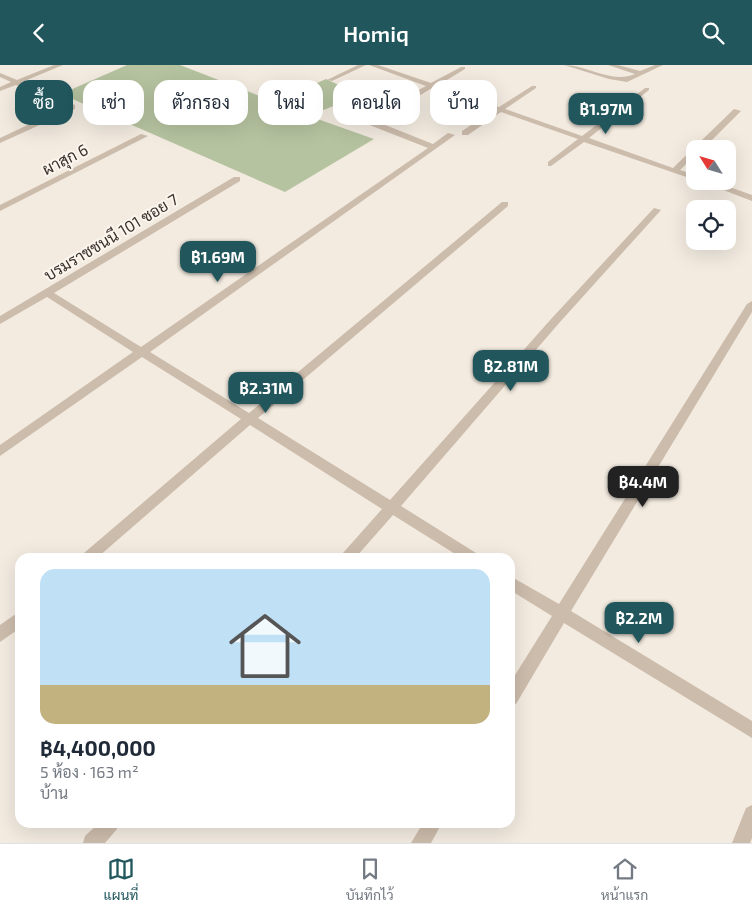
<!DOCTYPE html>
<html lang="th">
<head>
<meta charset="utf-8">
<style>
	body { margin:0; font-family:"Exo 2",Sarabun,sans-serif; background:#f6f6f7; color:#1f2937; height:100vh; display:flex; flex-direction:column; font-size:19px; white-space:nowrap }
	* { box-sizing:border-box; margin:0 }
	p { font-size:16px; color:#747a83 }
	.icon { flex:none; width:28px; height:28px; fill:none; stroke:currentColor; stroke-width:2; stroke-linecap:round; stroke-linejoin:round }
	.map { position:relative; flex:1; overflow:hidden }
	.panel { position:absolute; left:15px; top:488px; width:500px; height:275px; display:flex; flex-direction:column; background:#fff; border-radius:15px; box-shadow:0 5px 20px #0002 }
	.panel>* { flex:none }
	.top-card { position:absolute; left:15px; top:15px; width:500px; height:45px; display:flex; gap:10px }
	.needle { width:32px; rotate:307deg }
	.tools { position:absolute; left:686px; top:75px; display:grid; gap:10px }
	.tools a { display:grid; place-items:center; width:50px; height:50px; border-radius:10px; background:#fff; box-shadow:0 5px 20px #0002; font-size:25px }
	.price { position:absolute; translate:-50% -42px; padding:0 11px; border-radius:10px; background:#20565c; color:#fff; font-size:16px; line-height:32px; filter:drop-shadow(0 1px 2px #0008) }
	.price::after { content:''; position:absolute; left:50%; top:30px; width:15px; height:11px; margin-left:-8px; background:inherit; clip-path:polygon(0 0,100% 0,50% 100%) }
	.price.selected { background:#222; color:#fff }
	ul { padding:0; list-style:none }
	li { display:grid; align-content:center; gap:10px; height:265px; padding:0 25px }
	li span { display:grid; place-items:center; height:155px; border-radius:15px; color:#555 }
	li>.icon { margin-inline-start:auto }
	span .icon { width:90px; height:90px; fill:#fffc; stroke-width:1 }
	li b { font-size:21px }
	.chip { padding:0 18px; border-radius:15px; background:#fff; box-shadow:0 5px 20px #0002; font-size:18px; line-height:45px }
	.chip.selected { background:#20565c; color:#fff }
	header { display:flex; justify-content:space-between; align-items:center; height:65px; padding:0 25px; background:#20565c; color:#fff; font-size:22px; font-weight:600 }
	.menu { display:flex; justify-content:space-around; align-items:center; height:70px; border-top:1px solid #e0e1e3; background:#fff; font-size:14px; color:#747a83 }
	.menu a { display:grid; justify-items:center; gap:2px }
	.menu .selected { color:#20565c }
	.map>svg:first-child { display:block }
</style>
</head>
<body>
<header><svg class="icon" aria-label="back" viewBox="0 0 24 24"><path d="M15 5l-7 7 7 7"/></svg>Homiq<svg class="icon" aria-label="search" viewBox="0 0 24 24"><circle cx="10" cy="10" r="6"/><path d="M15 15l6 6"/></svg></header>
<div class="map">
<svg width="752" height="778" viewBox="0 0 752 778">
	<rect width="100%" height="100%" fill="#f3ebe0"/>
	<path fill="#b6c3a0" d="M127,0H180L275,37L326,14L360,30L309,51L374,74L285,127L61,29Z"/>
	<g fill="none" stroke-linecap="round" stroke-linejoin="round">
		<g fill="#ccbcac" fill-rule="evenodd">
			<path d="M54,0H63L22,17L75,40V44L0,78V73L66,42L16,20L0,26V22L11,17L0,12V8L17,15Z"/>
			<path d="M358,0H366L332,16L327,15Z"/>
			<path d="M369,0H378L431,18L461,2H465V4L437,21L499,42L532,21H536V23L505,44L582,71L645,23H649V25L589,73L673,103L734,44L741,46L703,84H695V90L680,105L695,110V115L584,77L551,101H548V97L578,74L501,47L468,70H462V66L494,45L432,23L396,45H390V41L426,21Z"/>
			<path d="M564,0C587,0 612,19 635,9L608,0H618L640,6L655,0H663L627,17L609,14Z"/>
			<path d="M334,42H340L433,79L448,68L455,70L150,287L249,348L502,137H508V141L258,353L390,435L552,253L654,143L661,145L560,257L401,441L476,488L478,492H460L393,450L356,492H341L343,488L382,444L250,360L98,492H82L84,488L241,354L142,292L0,391V380L133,287L47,232L0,259V251L234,112H240V116L54,228L141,282L428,83L334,46Z"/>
			<path d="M141,69L148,71L0,146V140Z"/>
			<path d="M700,116H713L752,130V136Z"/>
			<path d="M752,236V247L571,546L752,656V673L564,558L516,639L510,641V618L552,551L510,525V511L559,539L747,239Z"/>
			<path d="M20,546V563L0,577V560Z"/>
			<path d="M752,740V773L750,778H732L746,743Z"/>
			<path d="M99,758H120L117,764L105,778H83L85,771Z"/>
			<path d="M423,758H442L431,778H411Z"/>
		</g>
	</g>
	<g text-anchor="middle" stroke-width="4" stroke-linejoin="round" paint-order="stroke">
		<g font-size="16" fill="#3a302b" stroke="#faf5ed">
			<text transform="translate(65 94) rotate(-27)" y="6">ผาสุก 6</text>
			<text transform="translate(111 172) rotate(-31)" y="6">บรมราชชนนี 101 ซอย 7</text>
		</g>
	</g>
</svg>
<div class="tools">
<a><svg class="needle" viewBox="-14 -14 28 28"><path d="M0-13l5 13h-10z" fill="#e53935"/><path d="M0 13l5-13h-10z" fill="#747a83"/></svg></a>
<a><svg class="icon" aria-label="locate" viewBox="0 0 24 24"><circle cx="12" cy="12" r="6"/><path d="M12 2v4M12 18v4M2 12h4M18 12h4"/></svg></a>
</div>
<b class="price" style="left:606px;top:70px">฿1.97M</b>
<b class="price" style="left:218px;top:218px">฿1.69M</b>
<b class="price" style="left:511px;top:327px">฿2.81M</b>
<b class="price" style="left:266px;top:349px">฿2.31M</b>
<b class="price selected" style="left:643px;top:443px">฿4.4M</b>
<b class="price" style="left:639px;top:579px">฿2.2M</b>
<div class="top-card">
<a class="chip selected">ซื้อ</a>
<a class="chip">เช่า</a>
<a class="chip">ตัวกรอง</a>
<a class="chip">ใหม่</a>
<a class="chip">คอนโด</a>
<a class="chip">บ้าน</a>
</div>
<section class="panel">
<ul>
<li><span style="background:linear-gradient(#bfe0f5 75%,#c2b280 0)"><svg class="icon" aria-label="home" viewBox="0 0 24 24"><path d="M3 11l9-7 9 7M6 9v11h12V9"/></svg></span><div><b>฿4,400,000</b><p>5 ห้อง · 163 m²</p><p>บ้าน</p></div></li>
</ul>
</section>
</div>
<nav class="menu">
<a class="selected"><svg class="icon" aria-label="map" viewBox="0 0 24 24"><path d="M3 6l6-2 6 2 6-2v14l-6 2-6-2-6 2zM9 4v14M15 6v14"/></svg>แผนที่</a>
<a><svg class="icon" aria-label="saved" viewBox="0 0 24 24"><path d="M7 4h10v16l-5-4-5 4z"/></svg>บันทึกไว้</a>
<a><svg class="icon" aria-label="home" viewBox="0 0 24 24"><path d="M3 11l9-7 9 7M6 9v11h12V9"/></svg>หน้าแรก</a>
</nav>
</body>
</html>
